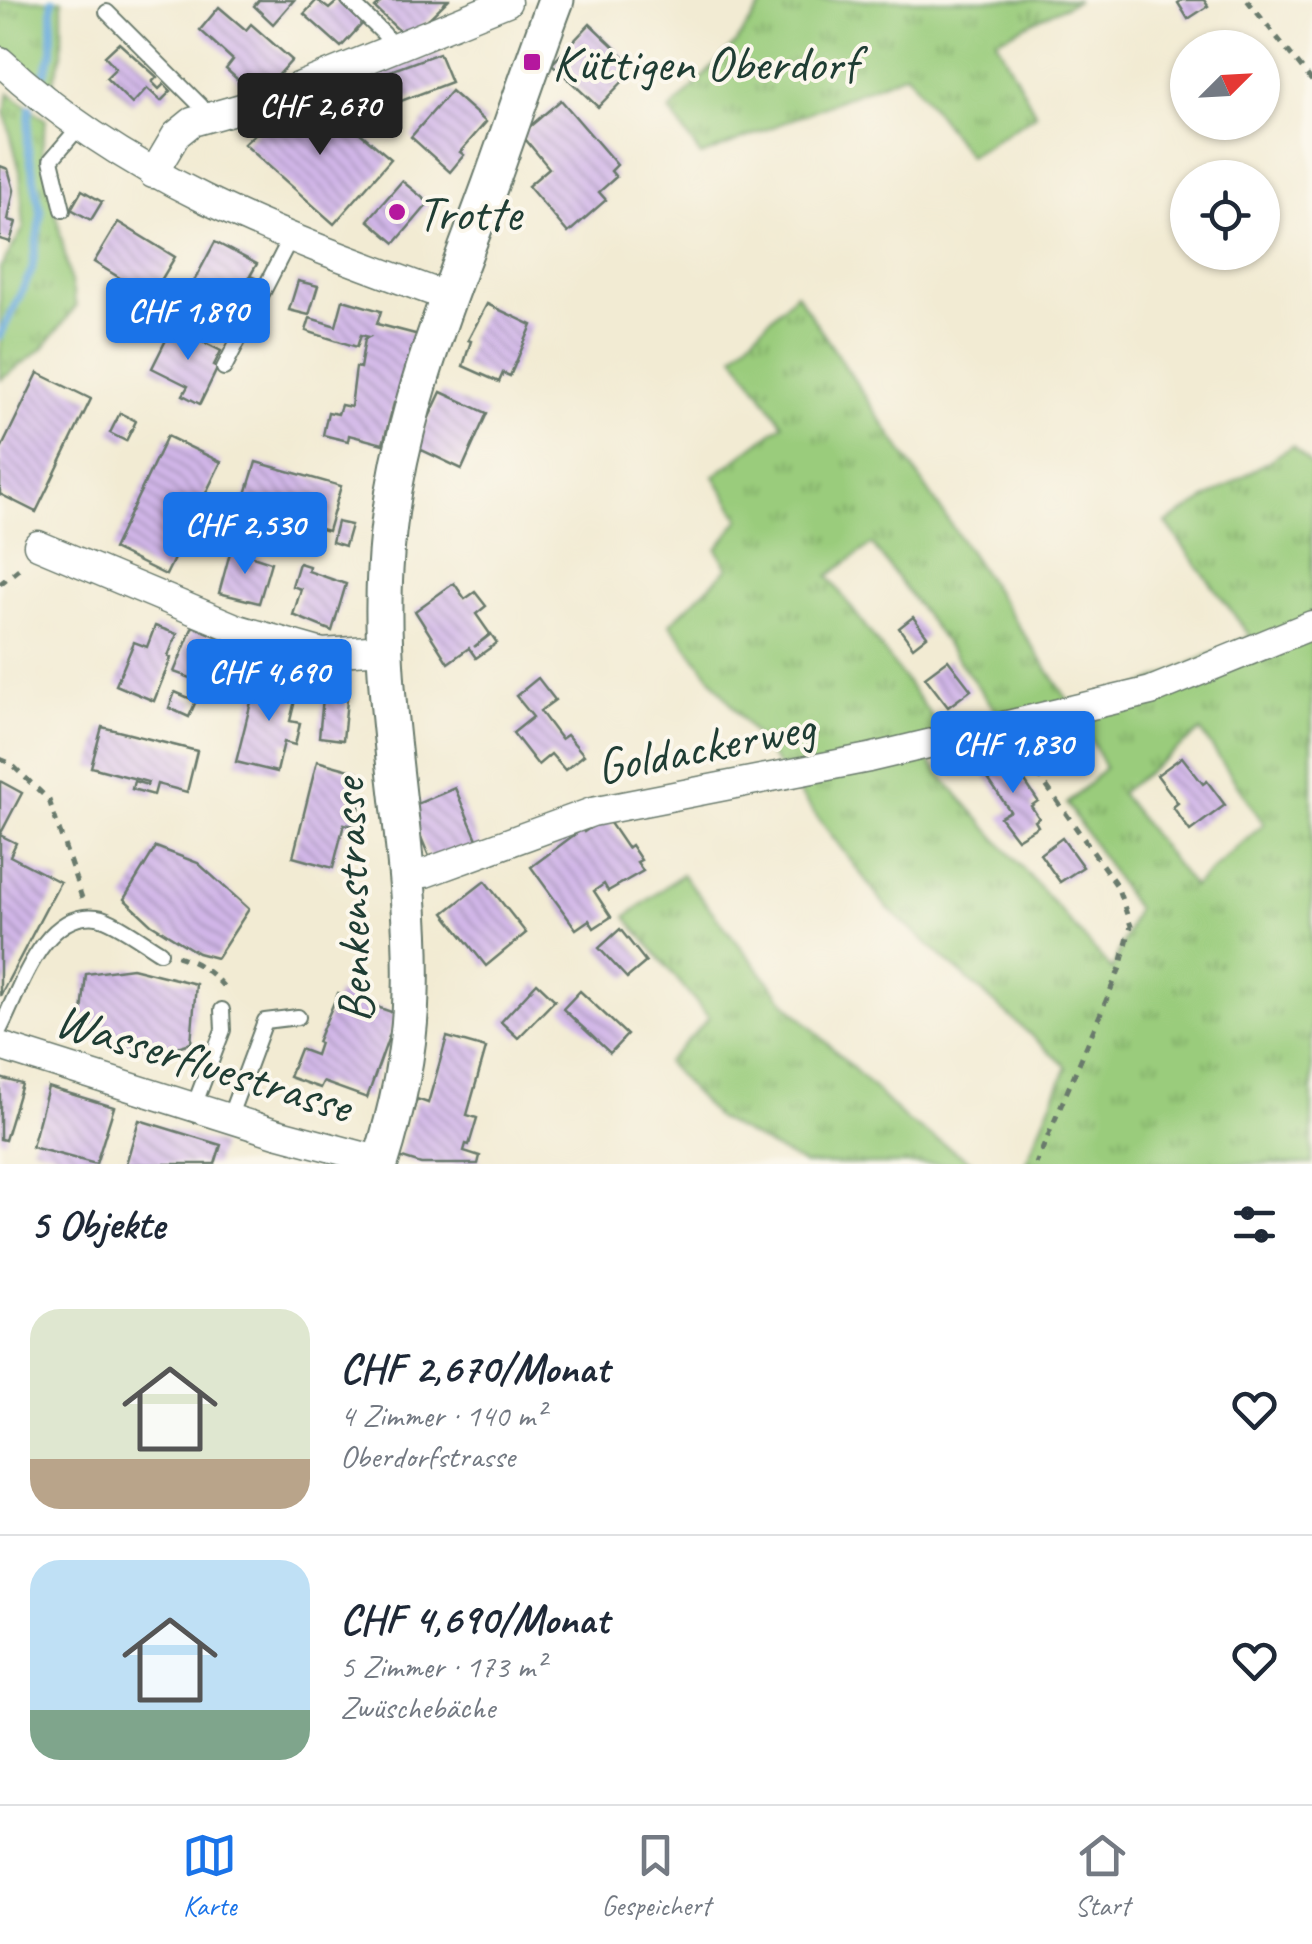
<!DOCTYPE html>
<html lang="de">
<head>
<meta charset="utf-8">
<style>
	body { margin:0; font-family:Caveat,sans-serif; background:#f6f6f7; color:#1f2937; height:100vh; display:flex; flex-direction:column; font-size:38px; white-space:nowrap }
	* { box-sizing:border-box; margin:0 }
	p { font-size:32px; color:#747a83 }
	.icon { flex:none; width:55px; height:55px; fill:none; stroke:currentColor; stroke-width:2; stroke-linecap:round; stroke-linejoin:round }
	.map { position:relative; height:1164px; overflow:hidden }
	.panel { display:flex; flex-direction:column; background:#fff; flex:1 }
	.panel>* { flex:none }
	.needle { width:65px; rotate:66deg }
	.tools { position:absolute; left:1170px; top:30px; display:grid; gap:20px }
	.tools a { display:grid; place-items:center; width:110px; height:110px; border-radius:50%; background:#fff; box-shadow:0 2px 8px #0004; font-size:50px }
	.price { position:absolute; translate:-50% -85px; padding:0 22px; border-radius:10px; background:#1a73e8; color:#fff; font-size:32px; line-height:65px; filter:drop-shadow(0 2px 5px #0008) }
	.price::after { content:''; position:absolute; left:50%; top:60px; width:30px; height:22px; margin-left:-15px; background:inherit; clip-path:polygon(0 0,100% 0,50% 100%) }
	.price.current { background:#222; color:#fff }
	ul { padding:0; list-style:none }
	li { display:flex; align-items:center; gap:30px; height:250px; padding:0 30px }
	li+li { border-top:2px solid #e0e1e3 }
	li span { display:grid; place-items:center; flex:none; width:280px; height:200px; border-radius:30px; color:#555 }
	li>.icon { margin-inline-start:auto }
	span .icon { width:120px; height:120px; fill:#fffc; stroke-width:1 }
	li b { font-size:42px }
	h2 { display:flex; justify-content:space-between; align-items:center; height:120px; padding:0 30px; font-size:42px }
	.menu { display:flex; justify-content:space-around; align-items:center; height:140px; border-top:2px solid #e0e1e3; background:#fff; font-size:28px; color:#747a83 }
	.menu a { display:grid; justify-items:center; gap:5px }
	.menu .current { color:#1a73e8 }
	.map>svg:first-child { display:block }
</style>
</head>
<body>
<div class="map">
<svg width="1312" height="1164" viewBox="0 0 1312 1164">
	<defs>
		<pattern id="grass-tufts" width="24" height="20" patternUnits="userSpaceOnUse" patternTransform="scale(2.5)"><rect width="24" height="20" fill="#9acc7c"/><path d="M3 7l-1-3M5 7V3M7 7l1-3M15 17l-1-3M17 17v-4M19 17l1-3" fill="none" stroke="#7da766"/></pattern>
		<pattern id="building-back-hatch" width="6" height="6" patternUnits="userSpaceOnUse" patternTransform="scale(2.5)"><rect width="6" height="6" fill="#d1b6e8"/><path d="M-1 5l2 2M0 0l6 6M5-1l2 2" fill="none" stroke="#a995bd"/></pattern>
	</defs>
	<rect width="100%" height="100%" fill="#fbf7ec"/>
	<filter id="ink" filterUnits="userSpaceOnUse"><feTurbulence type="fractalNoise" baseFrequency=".01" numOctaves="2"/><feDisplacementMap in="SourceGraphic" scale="20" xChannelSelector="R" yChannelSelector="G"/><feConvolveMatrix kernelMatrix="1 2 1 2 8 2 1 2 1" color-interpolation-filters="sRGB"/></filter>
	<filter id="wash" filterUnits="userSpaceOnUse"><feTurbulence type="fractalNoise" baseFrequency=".0048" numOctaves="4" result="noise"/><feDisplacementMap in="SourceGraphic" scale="40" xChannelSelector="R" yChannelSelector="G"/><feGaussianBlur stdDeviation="2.25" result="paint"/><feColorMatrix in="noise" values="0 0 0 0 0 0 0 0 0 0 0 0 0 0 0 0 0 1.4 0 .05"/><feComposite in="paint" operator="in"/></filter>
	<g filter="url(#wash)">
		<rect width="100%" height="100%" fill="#f2ebd3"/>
		<g fill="url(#grass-tufts)" stroke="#5c8458" stroke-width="2.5" fill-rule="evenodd">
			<path d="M0,0H62V54L47,99L0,61Z"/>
			<path d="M766,0H1078L996,40L1036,114L969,156L906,73L701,156L670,111L735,44Z"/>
			<path d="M9,93L46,120L42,148L76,307L42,349L0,380V268L24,228L20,171L5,113Z"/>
			<path d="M796,293L1070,703L1005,723L872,544L828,576L941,729L929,762L1112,970L1136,909L1067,804L1105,768L1079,715L1250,636L1166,523L1293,446L1312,466V1164H1025L1067,1067L887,908L670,624L728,568L717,549L740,519L714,476L783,424L734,355ZM1201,731L1264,824L1193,887L1120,793Z"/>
			<path d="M682,874L787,1004L907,1121L975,1164H804L717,1118L666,1062L709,1018L626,917Z"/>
		</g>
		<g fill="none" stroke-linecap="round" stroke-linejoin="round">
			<g stroke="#65a9da" stroke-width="8">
				<path d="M44,73L52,52V0"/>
				<path d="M0,336L32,270L41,213L27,143L30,108"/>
			</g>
		</g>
		<g id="blocks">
			<g fill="url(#building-back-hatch)">
				<path d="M259,0H294L273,24L254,6Z"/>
				<path d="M317,0L329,9L339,0L363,23L341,47L304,14Z"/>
				<path d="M383,0H448L408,39L375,8Z"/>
				<path d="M1182,0H1204L1208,6L1188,19L1178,3Z"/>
				<path d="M219,7L246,30L251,24L292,60L258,98L226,69L233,60L200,30Z"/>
				<path d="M590,24L632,64L623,74L627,77L598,107L552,64Z"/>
				<path d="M119,43L157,77L152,82L159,89L164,84L171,91L161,101L147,88L132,104L106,78L116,68L105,56Z"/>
				<path d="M439,53L451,82L375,111L363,81Z"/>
				<path d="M451,91L486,122L460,152L464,155L450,172L411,137Z"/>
				<path d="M321,100L391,159L334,224L244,144L284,107L303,122Z"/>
				<path d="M561,100L617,165L611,171L616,177L599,192L606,200L568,233L528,186L549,168L521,134Z"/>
				<path d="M0,166L8,169L14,190L8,220L16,222L10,242L0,239Z"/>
				<path d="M402,181L429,203L395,243L368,220Z"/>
				<path d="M82,190L102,202L91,220L71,209Z"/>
				<path d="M118,222L175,257L151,297L94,262Z"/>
				<path d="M215,242L257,264L250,276L255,278L236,315L229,302L193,283Z"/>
				<path d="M298,281L318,286L309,315L289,310Z"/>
				<path d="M343,300L381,311L377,324L419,335L401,405L394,403L383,444L349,435L348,441L323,435L328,412L338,414L341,405L351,407L356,367L360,368L365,339L369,337L361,335L357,347L306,331L310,318L336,326Z"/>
				<path d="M487,304L532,325L510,376L503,373L499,382L463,366L471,341L468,340Z"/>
				<path d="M173,326L221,351L214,365L218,367L200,404L183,395L188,386L152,368Z"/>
				<path d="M38,373L91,399L36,512L0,494V451Z"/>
				<path d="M441,392L487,413L462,469L415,447Z"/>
				<path d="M120,413L136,421L126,441L110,433Z"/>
				<path d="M167,436L221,462L166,575L113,549Z"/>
				<path d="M256,462L341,486L328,531L256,511L257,508L243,504Z"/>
				<path d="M337,522L351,525L345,546L332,542Z"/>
				<path d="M231,549L271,562L259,603L219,593Z"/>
				<path d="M299,563L309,566L308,571L346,584L332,631L293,615L301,589L292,586Z"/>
				<path d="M454,583L465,599L475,592L486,606L476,614L490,634L474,647L491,634L497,643L476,658L469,648L448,663L415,611Z"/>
				<path d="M913,617L927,636L913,647L899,628Z"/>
				<path d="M155,626L177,634L168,656L171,658L154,701L116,685L134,642L147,647Z"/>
				<path d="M193,626L230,642L214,681L198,674L196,680L174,672Z"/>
				<path d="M948,660L971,690L948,707L925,677Z"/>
				<path d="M258,674L299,684L290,721L300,723L295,745L284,742L277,772L236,762Z"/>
				<path d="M325,678L349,680L343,740L319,737Z"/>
				<path d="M538,678L555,700L540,711L561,739L567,735L584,755L565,770L551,754L538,765L513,733L533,717L516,696Z"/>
				<path d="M175,692L196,701L189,717L169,708Z"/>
				<path d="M102,727L197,751L187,792L157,784L154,795L132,789L134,781L147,785L148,782L91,767Z"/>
				<path d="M1006,753L1038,801L1031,806L1039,818L1035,821L1038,826L1017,839L1000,817L1010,811L982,770Z"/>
				<path d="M1182,757L1203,784L1207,781L1225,805L1190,831L1173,807L1178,803L1157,775Z"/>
				<path d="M317,761L357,772L350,802L360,805L355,826L344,824L333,868L293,857Z"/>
				<path d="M0,781L22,793L0,835L16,843L10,856L60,882L0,996Z"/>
				<path d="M455,788L480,846L433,866L413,818L412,806Z"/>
				<path d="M606,817L627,848L631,845L641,860L637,862L643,871L608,891L604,884L594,891L611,917L594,928L589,920L576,929L531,867L582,829L584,832Z"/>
				<path d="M1062,838L1083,867L1060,882L1040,854Z"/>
				<path d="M156,847L198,863L249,909L217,958L198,953L151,924L124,899Z"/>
				<path d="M485,881L526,933L486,966L444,913Z"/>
				<path d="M620,929L646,962L627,978L599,948Z"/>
				<path d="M132,968L196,984L191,1043L173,1048L115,1042L80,1033L86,974Z"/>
				<path d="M537,983L555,1000L518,1038L501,1022Z"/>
				<path d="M580,991L627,1035L610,1053L563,1009Z"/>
				<path d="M338,993L397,1014L367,1098L323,1082L320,1088L289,1077L300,1049L316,1055L320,1043L317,1042Z"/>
				<path d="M447,1037L486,1048L467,1115L477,1118L469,1145L466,1144L464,1151L480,1156L478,1164H421L399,1157L417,1099L428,1103Z"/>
				<path d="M0,1078L22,1084L5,1140L0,1139Z"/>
				<path d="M48,1087L114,1107L96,1164L32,1147Z"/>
				<path d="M139,1120L221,1145L215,1164H126Z"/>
			</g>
		</g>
	</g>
	<g filter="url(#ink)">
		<use href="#blocks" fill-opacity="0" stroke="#697a6c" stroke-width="2.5"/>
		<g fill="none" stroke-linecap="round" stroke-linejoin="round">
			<defs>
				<g id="service">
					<path d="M349,0L384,34L392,48"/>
					<path d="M107,12L201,106L204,118"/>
					<path d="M63,210L51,160L80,126"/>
					<path d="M224,368L290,239"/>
					<path d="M0,1029C20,990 43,910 97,917C113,919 145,943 160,952"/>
					<path d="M194,1106L223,1030L222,1010"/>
					<path d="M229,1118L265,1021L298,1017"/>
				</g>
				<g id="minor">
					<path d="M0,61C129,182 285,237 448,297"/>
					<path d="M153,174L176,135L192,122L259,103L507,2"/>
					<path d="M38,545L238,629L322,653L385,649"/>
					<path d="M405,876L425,873L592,812L869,758L1151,691L1312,625"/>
					<path d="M0,1046L276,1133L381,1161"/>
				</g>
				<path id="tertiary" d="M380,1164C397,1110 410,1050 411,993C415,852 377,711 385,570C392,431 443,314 490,185C512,124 533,61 556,0"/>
			</defs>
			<use href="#service" stroke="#697a6c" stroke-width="18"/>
			<use href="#minor" stroke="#697a6c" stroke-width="31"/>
			<use href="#tertiary" stroke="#697a6c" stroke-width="39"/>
			<g stroke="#697a6c" stroke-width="5" stroke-dasharray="8 8" stroke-linecap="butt">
				<path d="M1247,0L1312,81"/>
				<path d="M0,584L25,564"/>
				<path d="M1019,747L1117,886L1131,926L1120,968L1036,1164"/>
				<path d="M0,759L10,763L49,800L83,901"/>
				<path d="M177,956C200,963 213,973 228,992"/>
			</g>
			<use href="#service" stroke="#fff" stroke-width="14"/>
			<use href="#minor" stroke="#fff" stroke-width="28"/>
			<use href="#tertiary" stroke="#fff" stroke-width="35"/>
		</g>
	</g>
	<g fill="#b5179e" stroke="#fbf7ec" stroke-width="4">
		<rect x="522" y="52" width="20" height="20" rx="5"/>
		<circle cx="397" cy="212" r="10"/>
	</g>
	<g text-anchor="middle" stroke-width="8" stroke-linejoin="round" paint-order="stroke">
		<g font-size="50" fill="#1f3d34" stroke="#fbf7ec" text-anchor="start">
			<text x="552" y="80">Küttigen Oberdorf</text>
			<text x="417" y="230">Trotte</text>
		</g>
		<g font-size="50" fill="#1f3d34" stroke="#fbf7ec">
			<text transform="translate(705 745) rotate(-11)" y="18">Goldackerweg</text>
			<text transform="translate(350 901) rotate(-92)" y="18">Benkenstrasse</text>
			<text transform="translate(204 1061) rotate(17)" y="18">Wasserfluestrasse</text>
		</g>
	</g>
</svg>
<div class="tools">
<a><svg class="needle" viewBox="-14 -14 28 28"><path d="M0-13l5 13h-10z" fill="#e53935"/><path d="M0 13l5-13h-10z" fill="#747a83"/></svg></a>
<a><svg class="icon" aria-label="locate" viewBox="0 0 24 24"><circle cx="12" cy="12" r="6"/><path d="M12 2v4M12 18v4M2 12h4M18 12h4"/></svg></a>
</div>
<b class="price current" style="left:320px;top:158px">CHF 2,670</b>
<b class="price" style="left:188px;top:363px">CHF 1,890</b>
<b class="price" style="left:245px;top:577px">CHF 2,530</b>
<b class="price" style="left:269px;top:724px">CHF 4,690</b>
<b class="price" style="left:1013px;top:796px">CHF 1,830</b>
</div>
<section class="panel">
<h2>5 Objekte<svg class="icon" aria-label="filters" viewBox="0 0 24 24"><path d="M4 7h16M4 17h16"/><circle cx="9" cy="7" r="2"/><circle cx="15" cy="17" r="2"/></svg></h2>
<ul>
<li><span style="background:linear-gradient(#dfe7d0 75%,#b9a48a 0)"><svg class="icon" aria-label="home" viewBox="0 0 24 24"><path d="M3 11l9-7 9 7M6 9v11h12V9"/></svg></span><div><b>CHF 2,670/Monat</b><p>4 Zimmer · 140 m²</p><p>Oberdorfstrasse</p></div><svg class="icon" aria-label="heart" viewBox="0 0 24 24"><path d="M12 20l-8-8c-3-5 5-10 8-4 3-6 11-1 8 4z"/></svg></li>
<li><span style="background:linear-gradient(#bfe0f5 75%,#7fa58c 0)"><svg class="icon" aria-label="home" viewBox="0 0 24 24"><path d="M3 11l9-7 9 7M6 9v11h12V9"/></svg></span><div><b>CHF 4,690/Monat</b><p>5 Zimmer · 173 m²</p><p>Zwüschebäche</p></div><svg class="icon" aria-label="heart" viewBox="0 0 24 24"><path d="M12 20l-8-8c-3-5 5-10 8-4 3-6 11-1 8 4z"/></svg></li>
</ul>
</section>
<nav class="menu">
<a class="current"><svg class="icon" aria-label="map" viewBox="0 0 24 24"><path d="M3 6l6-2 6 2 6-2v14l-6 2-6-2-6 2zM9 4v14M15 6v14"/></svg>Karte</a>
<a><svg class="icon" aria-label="saved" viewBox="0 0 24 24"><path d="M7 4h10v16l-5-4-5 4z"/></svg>Gespeichert</a>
<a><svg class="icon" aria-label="home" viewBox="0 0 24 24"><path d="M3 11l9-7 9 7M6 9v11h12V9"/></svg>Start</a>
</nav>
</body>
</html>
